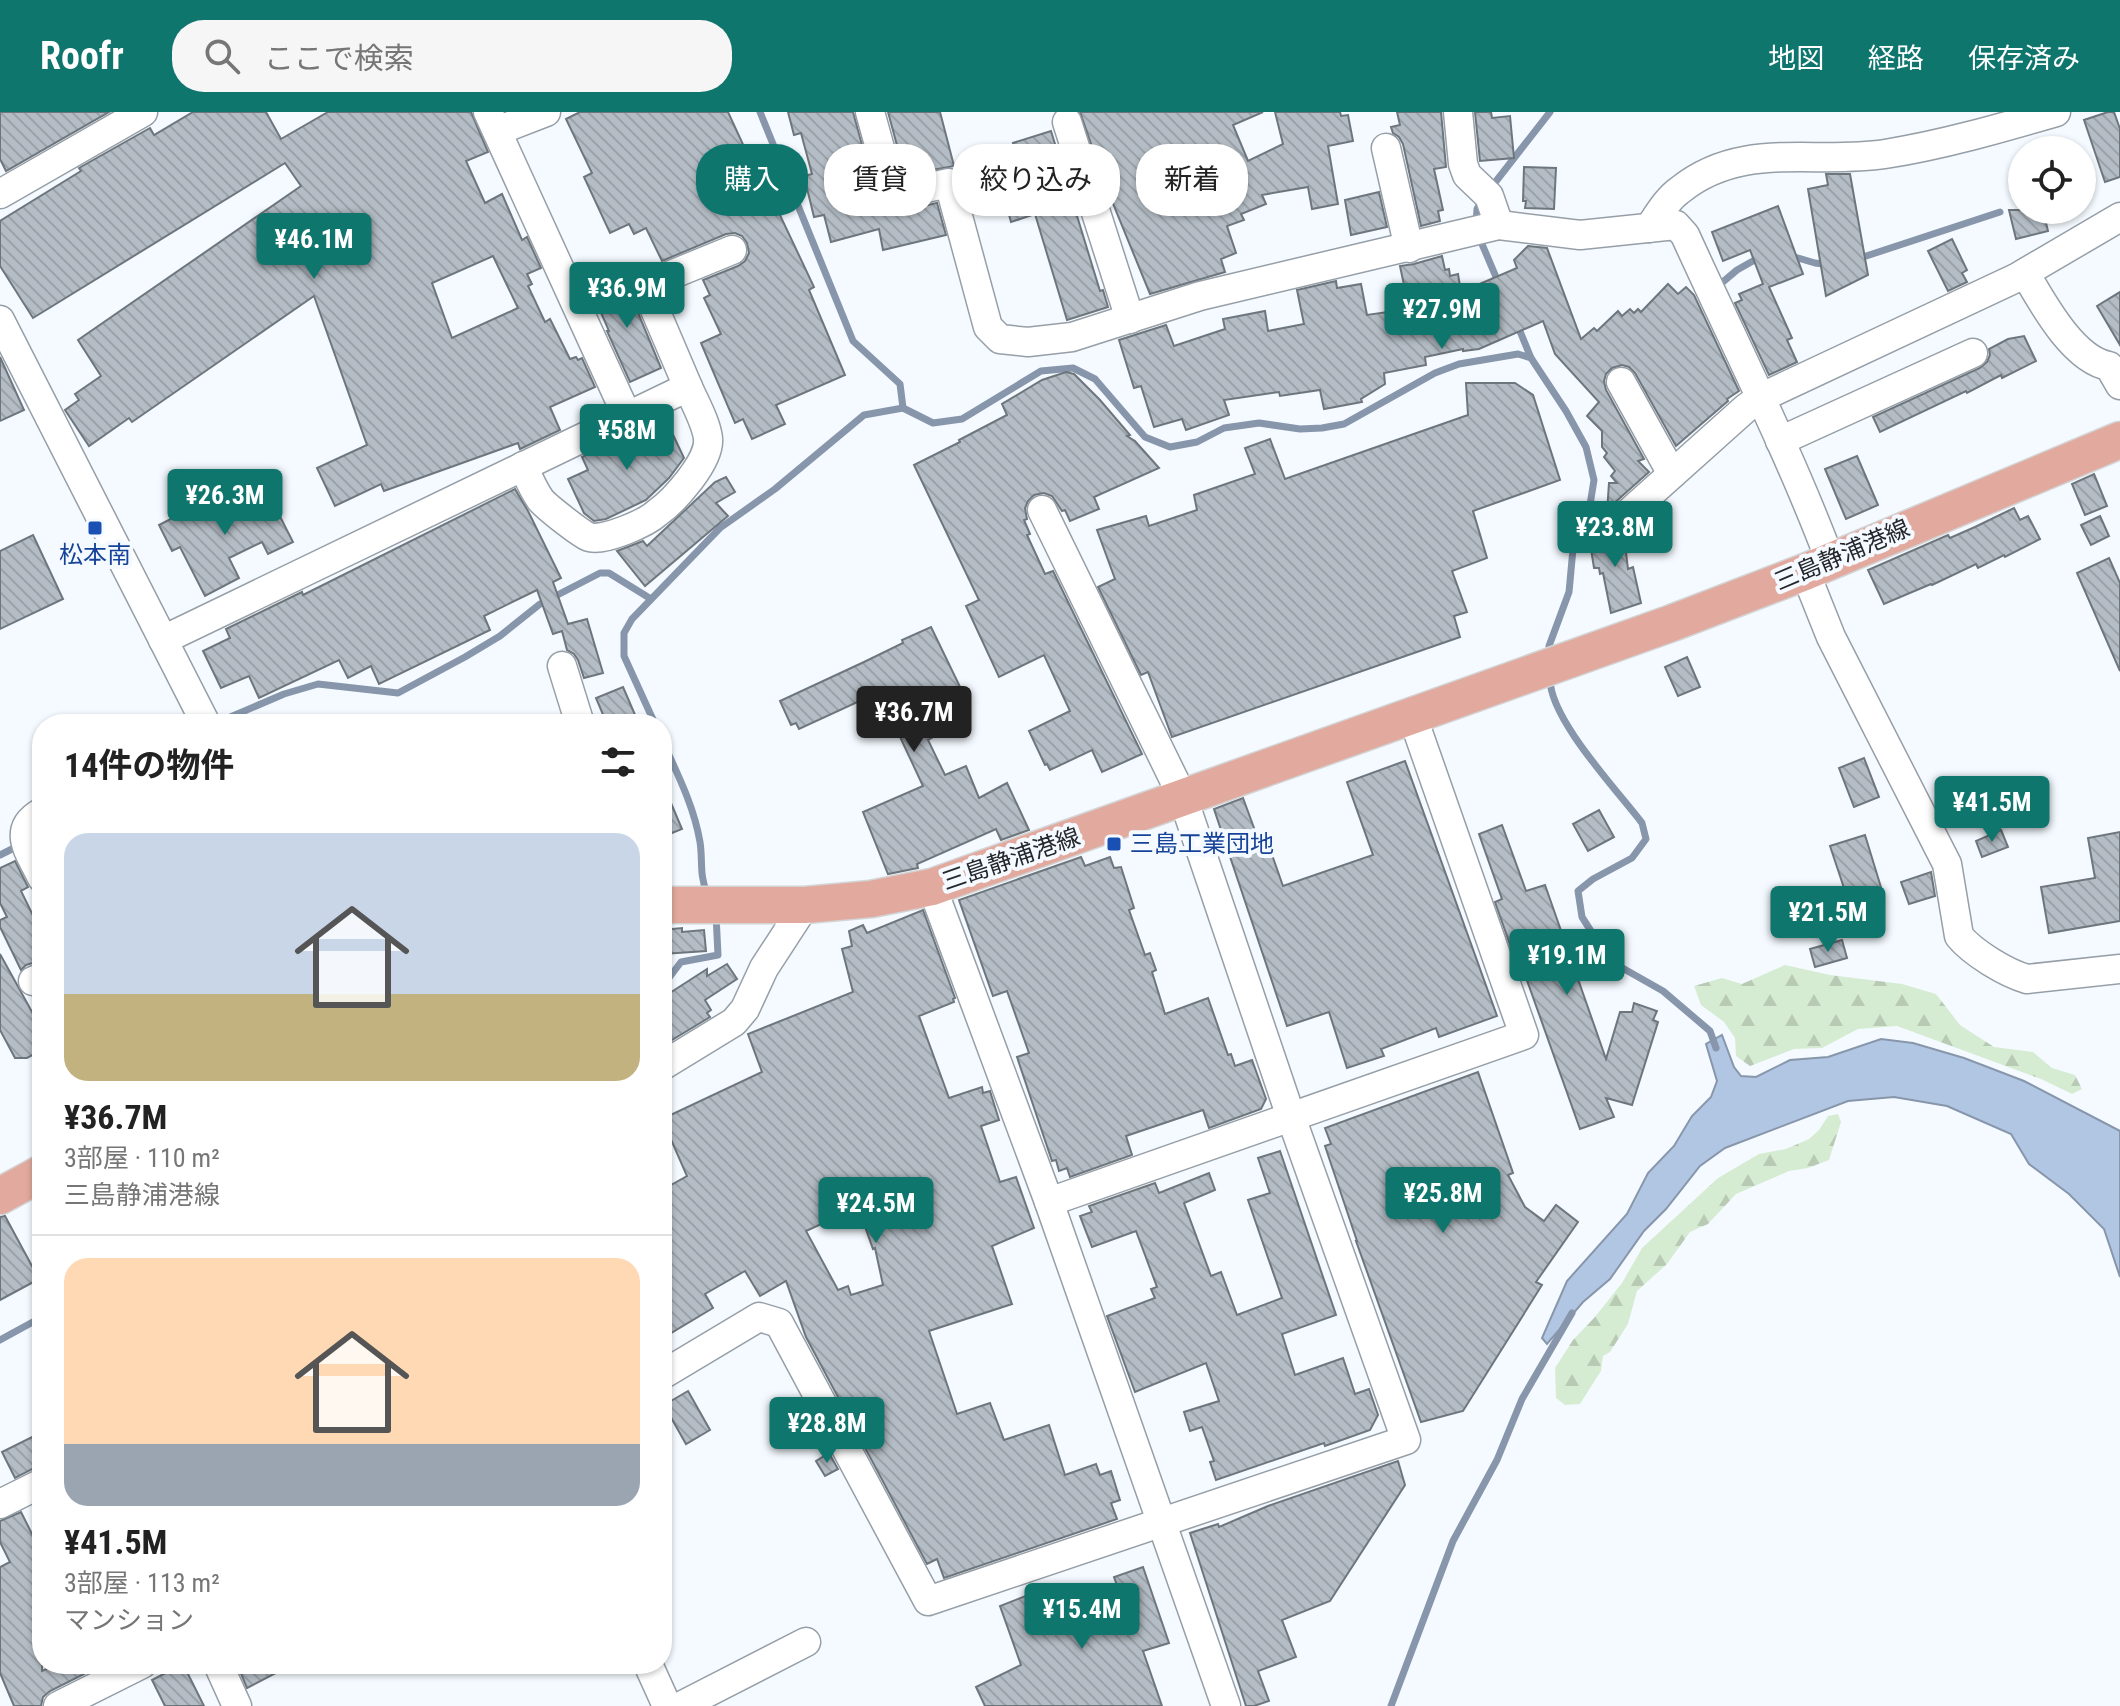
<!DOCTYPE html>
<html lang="ja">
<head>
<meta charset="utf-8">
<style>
	body { margin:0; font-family:"Roboto Condensed","Noto Sans JP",sans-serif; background:#f6f6f6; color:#222; height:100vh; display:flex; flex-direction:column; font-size:30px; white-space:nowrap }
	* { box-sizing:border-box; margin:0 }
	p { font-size:26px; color:#767676 }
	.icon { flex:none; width:44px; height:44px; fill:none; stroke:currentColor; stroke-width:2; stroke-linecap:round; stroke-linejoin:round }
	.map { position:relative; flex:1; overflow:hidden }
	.drawer { position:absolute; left:32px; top:602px; width:640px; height:960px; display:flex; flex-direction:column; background:#fff; border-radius:32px; box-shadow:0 2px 6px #0004 }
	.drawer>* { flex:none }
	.guide { position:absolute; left:696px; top:32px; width:760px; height:72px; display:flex; gap:16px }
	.buttons { position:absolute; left:2008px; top:24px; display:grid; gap:16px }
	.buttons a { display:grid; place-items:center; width:88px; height:88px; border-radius:50%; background:#fff; box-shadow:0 2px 6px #0004; font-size:40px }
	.price { position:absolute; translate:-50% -68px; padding:0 18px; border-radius:8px; background:#0f766e; color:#fff; font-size:26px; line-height:52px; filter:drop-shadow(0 2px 4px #0008) }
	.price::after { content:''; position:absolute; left:50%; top:48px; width:24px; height:18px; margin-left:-12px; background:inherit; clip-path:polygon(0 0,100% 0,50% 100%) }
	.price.active { background:#222; color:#fff }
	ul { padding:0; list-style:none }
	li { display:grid; align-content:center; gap:16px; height:424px; padding:0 32px }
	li+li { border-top:2px solid #e0e0e0 }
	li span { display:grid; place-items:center; height:248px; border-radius:24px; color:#555 }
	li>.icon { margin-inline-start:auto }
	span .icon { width:144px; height:144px; fill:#fffc; stroke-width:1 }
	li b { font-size:34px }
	h2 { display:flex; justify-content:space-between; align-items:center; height:96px; padding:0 32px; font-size:34px }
	.chip { padding:0 28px; border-radius:32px; background:#fff; box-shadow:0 2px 6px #0004; font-size:28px; line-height:72px }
	.chip.active { background:#0f766e; color:#fff }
	header { display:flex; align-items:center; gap:48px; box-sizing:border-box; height:112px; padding:0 40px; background:#0f766e; color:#fff }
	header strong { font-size:38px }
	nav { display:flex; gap:44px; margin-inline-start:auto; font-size:28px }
	.search { width:560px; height:72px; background:#f6f6f6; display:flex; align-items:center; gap:20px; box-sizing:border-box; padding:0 28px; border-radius:32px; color:#767676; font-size:30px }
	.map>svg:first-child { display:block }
</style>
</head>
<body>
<header>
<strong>Roofr</strong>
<div class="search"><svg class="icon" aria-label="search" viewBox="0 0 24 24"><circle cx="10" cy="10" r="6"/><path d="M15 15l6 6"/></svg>ここで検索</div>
<nav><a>地図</a><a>経路</a><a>保存済み</a></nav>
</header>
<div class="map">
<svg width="2120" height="1594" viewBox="0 0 2120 1594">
	<defs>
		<pattern id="forest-firs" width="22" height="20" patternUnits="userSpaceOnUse" patternTransform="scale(2)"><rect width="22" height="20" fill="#d6ecd2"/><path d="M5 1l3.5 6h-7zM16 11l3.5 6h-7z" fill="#b8cab4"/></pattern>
		<pattern id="building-back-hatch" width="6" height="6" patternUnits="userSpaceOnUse" patternTransform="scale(2)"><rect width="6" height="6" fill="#b4bdc5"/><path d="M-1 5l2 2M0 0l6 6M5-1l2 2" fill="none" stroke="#9ba2a9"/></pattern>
	</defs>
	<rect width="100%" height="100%" fill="#f4faff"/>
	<g fill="url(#forest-firs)">
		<path d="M1785,853L1830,863L1902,872L1936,882L1960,913L1994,935L2033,940L2052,956L2075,963L2082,977L2072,982L2041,967L1897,914L1858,917L1822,936L1794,937L1750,954L1736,944L1735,926L1724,910L1701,893L1694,874L1722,866L1742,872Z"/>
		<path d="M1838,1002L1841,1010L1829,1048L1808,1056L1789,1059L1736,1082L1708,1112L1690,1120L1667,1152L1637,1179L1628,1212L1610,1240L1603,1244L1601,1259L1580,1292L1565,1293L1556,1286L1555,1256L1573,1228L1594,1206L1622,1171L1642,1136L1718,1066L1759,1042L1786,1037L1809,1027L1819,1018L1828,1004Z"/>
	</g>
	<path fill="#b1c6e2" stroke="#8796ab" stroke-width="2" d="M1722,923L1734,955L1741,964L1756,965L1790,948L1828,945L1881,927L1913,931L1964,946L2024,969L2120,1019V1165L2104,1117L2069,1082L2029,1052L2011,1022L1947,994L1894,985L1848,989L1725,1036L1700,1054L1666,1097L1644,1119L1610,1167L1583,1190L1547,1232L1542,1226L1567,1169L1627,1102L1648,1061L1674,1034L1692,1004L1711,985L1717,969L1706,932Z"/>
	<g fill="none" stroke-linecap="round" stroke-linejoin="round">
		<g stroke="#8796ab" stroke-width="7">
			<path d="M760,0L853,229L900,272L903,296"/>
			<path d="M1490,77L1550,0"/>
			<path d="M1476,113L1477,97L1482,87"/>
			<path d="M1479,125L1499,172"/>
			<path d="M1791,144L1815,151L1830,153"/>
			<path d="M1857,147L2000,100"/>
			<path d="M1718,174L1737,158L1760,145"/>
			<path d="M1517,212L1531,246"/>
			<path d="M1550,567C1550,607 1616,677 1642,711L1646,727L1632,746L1593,767L1578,779L1582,805L1610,849L1663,879L1710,919L1716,936"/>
			<path d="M228,606L284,582L318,572L398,581L465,545L500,524L540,492L600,461H609L651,487"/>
			<path d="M655,612L624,544V521L632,507L720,416L775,377L864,303L903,296L933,311L962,307L1041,259L1073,256L1095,267L1145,325L1170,335L1197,330L1224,316L1259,311L1300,317L1322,316L1344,312L1435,261L1459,252L1518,242L1531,246L1566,299L1586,335L1594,368L1589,399L1573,437L1569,480L1549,534L1550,542"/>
			<path d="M662,628C677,661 694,694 700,730C703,749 699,762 707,781"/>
			<path d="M0,743L20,733"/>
			<path d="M662,875L681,850L718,843L716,803"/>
			<path d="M0,1228L42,1205"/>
			<path d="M1391,1594L1453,1429L1497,1348L1522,1287L1572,1201"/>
		</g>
	</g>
	<g fill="url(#building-back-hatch)" stroke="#6e767d" stroke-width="2" fill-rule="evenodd">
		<path d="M0,0H109L6,59L0,47Z"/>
		<path d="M193,0H266L281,27L328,0H471L488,40L466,49L485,91L502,82L522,128L527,125L541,156L527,162L532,172L528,174L545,210L550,207L570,247L576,245L578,248L582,246L595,275L550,295L560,318L520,337L518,331L384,379L381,372L335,394L317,356L367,333L314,184L132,310L129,306L89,334L65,298L79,288L75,282L101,264L78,228L301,74L285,51L33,206L0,154V109L81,59L79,56L150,16L154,23ZM493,144L518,196L452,226L432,171Z"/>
		<path d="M580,0H728L746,39L753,35L765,61L761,63L814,175L809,178L845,263L776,293L785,312L752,327L743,307L735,311L701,231L721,222L704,186L710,183L703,168L738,154L745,149L749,141L747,131L742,124L735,121L726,122L662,149L646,116L634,122L629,112L610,121L584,65L592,61L566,7Z"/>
		<path d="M788,0H853L877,88L880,94L887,99L896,100L937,91L946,123L883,138L879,117L831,130L824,103L814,105L804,64L812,62L801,21L794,23Z"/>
		<path d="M888,0H940L954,54L905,63Z"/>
		<path d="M1080,0H1263L1233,13L1248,49L1283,32L1275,0H1340L1341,4L1348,3L1353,29L1328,34L1338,92L1312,97L1308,75L1262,83L1266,92L1241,102L1244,108L1227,114L1236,141L1221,147L1225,160L1150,182L1105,72Z"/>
		<path d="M1397,0H1441L1446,55L1434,57L1443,98L1438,99L1440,109L1421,114L1403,32L1399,25L1393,21L1391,15L1400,13Z"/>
		<path d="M1475,0H1491L1492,6L1510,4L1514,46L1480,49Z"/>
		<path d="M2108,0H2114L2120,17V65L2105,70L2084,8Z"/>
		<path d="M1051,19L1100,179L1103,178L1108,195L1067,208L1035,102L1011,110L1006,92L991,97L984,76L1024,64L1013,31Z"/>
		<path d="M1524,55L1556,56L1554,97L1525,96L1526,89H1523Z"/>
		<path d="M1826,62H1850L1868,163L1826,184L1808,77L1828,73Z"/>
		<path d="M1379,80L1387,115L1351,123L1345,88Z"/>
		<path d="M1778,94L1803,162L1769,175L1792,226L1787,228L1797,250L1769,263L1735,191L1742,188L1739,182L1763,172L1750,138L1723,149L1712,120Z"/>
		<path d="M2009,98H2043L2048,119L2016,127Z"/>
		<path d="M1952,127L1967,158L1962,161L1967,170L1948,179L1928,139Z"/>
		<path d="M1528,134L1547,136L1581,227L1594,216L1597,219L1618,199L1622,204L1630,197L1634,201L1638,197L1641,200L1668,172L1678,182L1686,175L1694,183L1739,279L1727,287L1728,289L1676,334L1635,261L1629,255L1622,253L1612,256L1606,262L1604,269L1606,278L1644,347L1638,349L1649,360L1611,394L1607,400L1609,371H1617L1611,364L1615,359L1604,345L1607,341L1602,335V319L1587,304L1599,290L1555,242L1543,209L1479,237L1463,239V237L1425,245L1426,253L1384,261L1385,272L1361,287L1362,290L1324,297L1320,278L1280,284L1279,280L1224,288L1229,303L1186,318L1182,307L1154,315L1141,274L1134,276L1119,228L1166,213L1174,234L1225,217L1223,207L1265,199L1268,219L1304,212L1297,178L1336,169L1337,176L1361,172L1367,203L1409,197L1400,154L1414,152L1442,144L1445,158L1449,157L1450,164L1458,162L1461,180L1517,156L1514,148Z"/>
		<path d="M624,167L661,256L630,270L607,219H609L592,180Z"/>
		<path d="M2120,180V233L2097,194Z"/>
		<path d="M2024,224L2036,249L2002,266L2001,263L1967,281L1966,279L1880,320L1873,305L1980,256L1987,250L1990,243L1989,237L2008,227Z"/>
		<path d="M0,245L24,298L0,309Z"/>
		<path d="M1066,260L1074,262L1100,288L1130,323L1127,324L1135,329L1159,356L1094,385L1099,397L1070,409L1065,398L1062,399L1052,384L1044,381L1034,383L1028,389L1025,396L1027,407L1024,408L1030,422L1027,423L1045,462L1053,459L1142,642L1102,660L1092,638L1050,658L1047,652L1045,653L1029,619L1070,599L1044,543L999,565L966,494L979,488L914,353L960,330L959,328L1007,303L1002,292L1042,268Z"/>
		<path d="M1466,271H1515L1533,283L1560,368L1473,399L1487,446L1452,459L1467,500L1454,504L1460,525L1172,625L1148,560L1141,563L1098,475L1115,467L1097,418L1146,404L1149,414L1197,398L1194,383L1255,362L1245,336L1270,327L1285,367L1468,303Z"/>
		<path d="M666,308L684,346L669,366L646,388L606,407L594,409L584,401L568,367L588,358L582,345L632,321L633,324Z"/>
		<path d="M1857,344L1878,393L1846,407L1825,357Z"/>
		<path d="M2094,362L2107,394L2085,403L2072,372Z"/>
		<path d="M726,365L735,380L716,391L728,404L645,474L617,439L643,429L647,434L715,370Z"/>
		<path d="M265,375L293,430L268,442L262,430L229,446L239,466L205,484L180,435L172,439L159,413L200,392L204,400L214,395L216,399Z"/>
		<path d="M515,377L528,399L561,466L553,470L568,512L587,507L603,561L584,566L578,548L574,542L567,538L562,519L553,522L537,478L484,504L490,518L379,572L371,554L348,566L339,548L259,586L249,564L221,576L203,539L230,526L226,517L302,480L303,483Z"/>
		<path d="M2014,396L2020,408L2028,404L2040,427L2005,445L2004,443L1978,456L1976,452L1932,473L1931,472L1884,492L1868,458L1948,423L1950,426L1975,415Z"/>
		<path d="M2100,404L2109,424L2091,433L2081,413Z"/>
		<path d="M1606,411L1610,419L1616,423L1624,424L1628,457L1633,455L1641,491L1611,501L1603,461L1600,462L1599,456H1594L1591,437V427L1599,426L1598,413Z"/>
		<path d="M33,423L63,487L0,517V439Z"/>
		<path d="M2109,446L2120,471V559L2077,461Z"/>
		<path d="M931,515L963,581L947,588L952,599L930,609L937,623L928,628L945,663L966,654L979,686L1007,671L1029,718L1001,728L996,717L917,752L918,756L888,762L863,700L923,674L879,580L799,617L796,611L791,613L780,589L864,550L903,531L902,528Z"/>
		<path d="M1687,545L1700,575L1678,584L1665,555Z"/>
		<path d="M623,575L639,612H607L596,586Z"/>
		<path d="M1864,646L1879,685L1854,695L1839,656Z"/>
		<path d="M1405,649L1497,904L1439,925L1436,916L1381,937L1384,944L1347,956L1329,900L1287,914L1214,697L1243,686L1264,743L1271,740L1283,774L1373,743L1347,670Z"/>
		<path d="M662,670L682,717L662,725Z"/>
		<path d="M1599,698L1614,725L1588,739L1573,712Z"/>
		<path d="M1502,713L1526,779L1545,773L1606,947L1620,900H1632L1634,891L1657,899L1653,908L1658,910L1632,993L1606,986L1614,1005L1580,1017L1524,860L1520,861L1495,790L1502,787L1479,722Z"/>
		<path d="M2001,718L2008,735L1982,745L1976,729Z"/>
		<path d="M2120,720V809L2049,821L2041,775L2095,766L2088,726Z"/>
		<path d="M1865,723L1884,785L1871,789L1874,799L1854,806L1830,734Z"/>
		<path d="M1081,745L1085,754L1110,745L1114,756L1121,755L1134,796L1129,798L1145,843L1150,841L1156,858L1152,860L1165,902L1208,886L1228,943L1231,942L1235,954L1252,948L1266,987L1261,997L1209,1016L1203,998L1126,1024L1132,1043L1070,1065L1067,1056L1059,1059L1056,1048L1052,1049L1017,945L1029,941L1007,879L993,884L959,788Z"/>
		<path d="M15,749L28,775L21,779L42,822V848L26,853L21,858L0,815V808L7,805L0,791V756Z"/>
		<path d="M1931,760L1935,784L1909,792L1901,770Z"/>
		<path d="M923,798L955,886L953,887L954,890L919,904L949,986L982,975L983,981L990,979L999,1008L981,1014L1000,1070L1016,1065L1034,1116L992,1134L1012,1192L929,1219L957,1302L990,1291L1004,1328L1049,1313L1065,1363L1096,1352L1100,1363L1111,1359L1120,1388L1111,1391L1117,1407L944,1466L937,1447L927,1452L806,1225L786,1169L760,1184L745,1159L705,1182L713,1196L671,1221L662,1205V1078L687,1064L662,1007L762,960L748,922L853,880L842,837L852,834L849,819L863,813L867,821ZM858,1095L873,1137L875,1136L883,1173L851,1183L848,1174L838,1178L806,1119Z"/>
		<path d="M682,816V820L704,818L706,839L663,842L662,818Z"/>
		<path d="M1842,828L1847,846L1815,855L1810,837Z"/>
		<path d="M0,842L42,918V938L27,946H15L0,918Z"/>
		<path d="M727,852L737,867L705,888L711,898L707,901L710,905L662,934V886L707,857V864Z"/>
		<path d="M1478,960L1513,1061L1508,1063L1525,1095L1544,1109L1556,1093L1578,1110L1536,1170L1542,1173L1463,1299L1421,1310L1356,1129H1357L1325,1034L1331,1032L1325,1016Z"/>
		<path d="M1280,1039L1336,1203L1282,1222L1295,1263L1343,1246L1355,1282L1369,1277L1378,1303L1370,1318L1325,1334L1324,1331L1216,1368L1210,1350L1214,1349L1202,1315L1190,1319L1184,1300L1219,1289L1206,1251L1135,1280L1107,1204L1155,1186L1151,1177L1157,1175L1136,1119L1092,1135L1080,1104L1092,1100L1089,1094L1155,1071L1159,1081L1209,1061L1215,1078L1184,1091L1211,1164L1221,1160L1237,1203L1282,1186L1248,1088L1270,1081L1258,1046Z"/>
		<path d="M5,1104L39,1167L0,1188V1105Z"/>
		<path d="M688,1279L710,1318L686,1332L664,1293Z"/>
		<path d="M36,1323L42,1335V1352L15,1366L2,1340Z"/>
		<path d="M829,1341L838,1357L825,1364L816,1349Z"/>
		<path d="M1398,1349L1405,1373L1330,1489L1282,1508L1296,1545L1258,1559L1269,1589L1254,1594H1246L1190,1421L1218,1412L1219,1415L1268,1394Z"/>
		<path d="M21,1400L42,1442V1559L58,1552H79L84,1562L50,1579L43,1585L41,1594H14L0,1561V1455L10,1450L0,1430V1409Z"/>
		<path d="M1143,1455L1169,1531L1143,1539L1162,1594H985L976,1575L1021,1553L1000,1494L1046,1476L1055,1501L1078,1493L1080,1499L1121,1484L1114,1465Z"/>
		<path d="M183,1552L204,1594H165L152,1568Z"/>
		<path d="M237,1552H293L247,1576Z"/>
	</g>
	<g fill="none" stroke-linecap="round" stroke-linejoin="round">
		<defs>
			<g id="minor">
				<path d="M488,0L627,304"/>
				<path d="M870,0L893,83L949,71L988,215L1000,227L1028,230L1072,225L1200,184L1499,113L1580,123L1676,113L1685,123C1734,231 1788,337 1830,448"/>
				<path d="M1458,0L1463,52L1467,63L1489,84L1499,113"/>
				<path d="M1067,10L1130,207"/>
				<path d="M497,19L546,0"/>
				<path d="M1386,36L1409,136"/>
				<path d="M0,82L143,0"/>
				<path d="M1649,116C1658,103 1667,87 1680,78C1742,28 1813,53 1885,42C1942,33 2001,16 2056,0"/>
				<path d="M2025,161C2042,190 2073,248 2109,254L2120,273"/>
				<path d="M0,208L206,612"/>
				<path d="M1621,270L1672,362"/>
				<path d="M1780,329L1973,241"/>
				<path d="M523,354C528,365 533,377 540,387C545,394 581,422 589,425C603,430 646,411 657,401C675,388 710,349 708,327C707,312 694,289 688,275"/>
				<path d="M1622,407L1746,296L1760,286L2016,166L2120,105"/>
				<path d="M1805,460L1831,525L1947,752L1959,824C1973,841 2006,861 2027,867L2120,857"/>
				<path d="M163,528L688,275L653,193L671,163L732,138"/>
				<path d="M562,554L580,612"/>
				<path d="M42,700C10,718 30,740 42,766"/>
				<path d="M932,775L1049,1090L1226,1594"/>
				<path d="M33,869L42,865"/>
				<path d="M662,954L734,910L745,897L764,856L805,793"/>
				<path d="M1049,1090L1524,923L1412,603"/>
				<path d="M662,1263L759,1205L779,1211L928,1489L1406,1328L1291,1005L1183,686L1042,398"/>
				<path d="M0,1392L42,1371"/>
				<path d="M218,1552L237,1594"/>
				<path d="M648,1552L667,1594"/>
				<path d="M58,1594L142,1552"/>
				<path d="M681,1594L806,1530"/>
			</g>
			<g id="major">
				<path d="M662,793H805L871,787L932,775L1672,511L1805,460L2120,328"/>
				<path d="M0,1084L42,1061"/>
			</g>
		</defs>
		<use href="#minor" stroke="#969fa7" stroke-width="31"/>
		<use href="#major" stroke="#d3d4d5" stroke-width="39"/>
		<use href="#minor" stroke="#fff" stroke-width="28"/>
		<use href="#major" stroke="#e2aa9e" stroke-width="36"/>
	</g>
	<g fill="#1a4fb4" stroke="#f4faff" stroke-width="3">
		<rect x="87" y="408" width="16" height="16" rx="4"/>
		<rect x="1106" y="724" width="16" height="16" rx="4"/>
	</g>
	<g text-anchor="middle" stroke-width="8" stroke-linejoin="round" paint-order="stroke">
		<g font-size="24" fill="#164399" stroke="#f4faff">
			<text x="95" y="451">松本南</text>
			<text x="1130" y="740" text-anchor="start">三島工業団地</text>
		</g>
		<g font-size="24" fill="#24272b" stroke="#f4faff">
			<text transform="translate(1842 443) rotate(-23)" y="8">三島静浦港線</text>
			<text transform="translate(1011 747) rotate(-19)" y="8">三島静浦港線</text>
		</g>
	</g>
</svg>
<div class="buttons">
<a><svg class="icon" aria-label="locate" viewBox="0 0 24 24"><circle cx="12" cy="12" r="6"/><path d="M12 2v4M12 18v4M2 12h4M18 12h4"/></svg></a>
</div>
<b class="price" style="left:314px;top:169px">¥46.1M</b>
<b class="price" style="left:627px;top:218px">¥36.9M</b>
<b class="price" style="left:1442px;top:239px">¥27.9M</b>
<b class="price" style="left:627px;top:360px">¥58M</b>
<b class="price" style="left:225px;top:425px">¥26.3M</b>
<b class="price" style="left:1615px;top:457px">¥23.8M</b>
<b class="price active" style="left:914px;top:642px">¥36.7M</b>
<b class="price" style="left:1992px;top:732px">¥41.5M</b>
<b class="price" style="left:1828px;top:842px">¥21.5M</b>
<b class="price" style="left:1567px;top:885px">¥19.1M</b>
<b class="price" style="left:1443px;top:1123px">¥25.8M</b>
<b class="price" style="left:876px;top:1133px">¥24.5M</b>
<b class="price" style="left:827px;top:1353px">¥28.8M</b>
<b class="price" style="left:1082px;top:1539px">¥15.4M</b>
<div class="guide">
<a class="chip active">購入</a>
<a class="chip">賃貸</a>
<a class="chip">絞り込み</a>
<a class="chip">新着</a>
</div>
<section class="drawer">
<h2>14件の物件<svg class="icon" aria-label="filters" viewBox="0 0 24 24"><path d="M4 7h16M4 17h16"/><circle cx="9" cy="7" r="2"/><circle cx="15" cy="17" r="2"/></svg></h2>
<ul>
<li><span style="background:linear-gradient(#c9d6e8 65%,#c2b280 0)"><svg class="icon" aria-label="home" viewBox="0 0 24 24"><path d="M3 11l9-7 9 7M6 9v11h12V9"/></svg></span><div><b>¥36.7M</b><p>3部屋 · 110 m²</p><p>三島静浦港線</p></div></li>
<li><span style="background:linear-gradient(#ffd9b3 75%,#9aa5b1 0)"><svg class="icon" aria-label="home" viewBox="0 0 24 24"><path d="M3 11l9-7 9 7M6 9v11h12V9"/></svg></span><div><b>¥41.5M</b><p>3部屋 · 113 m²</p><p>マンション</p></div></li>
</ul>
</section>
</div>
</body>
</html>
